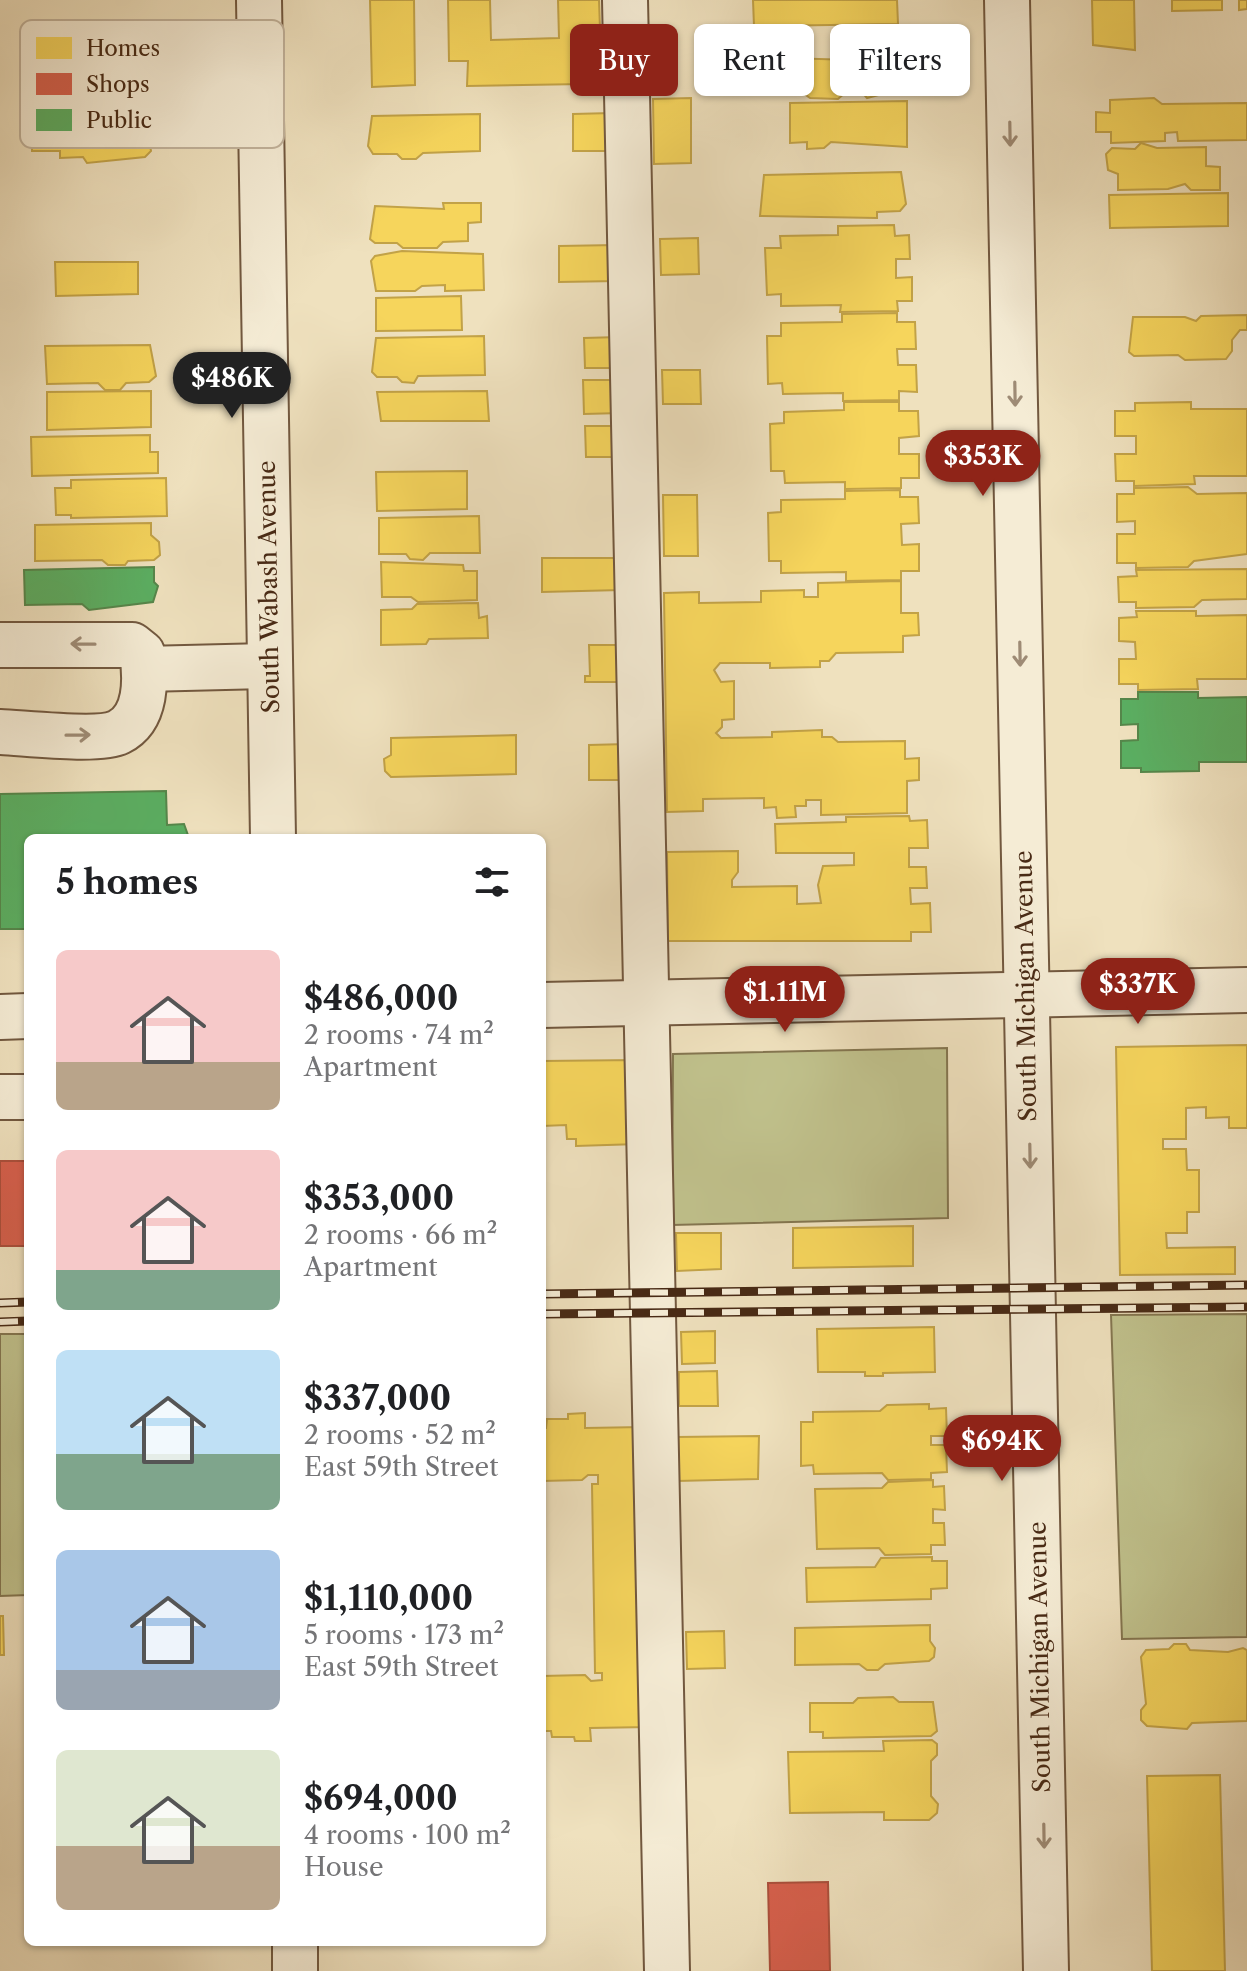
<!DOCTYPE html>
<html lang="en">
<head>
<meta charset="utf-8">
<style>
	body { margin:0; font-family:"Libre Caslon Text",serif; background:#f6f6f6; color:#202124; height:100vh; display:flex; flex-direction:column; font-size:30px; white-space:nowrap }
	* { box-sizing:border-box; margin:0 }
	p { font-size:26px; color:#757577 }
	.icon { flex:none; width:44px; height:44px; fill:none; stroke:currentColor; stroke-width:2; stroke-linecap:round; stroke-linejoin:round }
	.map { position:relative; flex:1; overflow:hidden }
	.sheet { position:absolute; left:24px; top:834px; width:522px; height:1112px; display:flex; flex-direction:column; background:#fff; border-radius:12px; box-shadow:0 2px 6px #0004 }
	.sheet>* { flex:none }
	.banner { position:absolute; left:570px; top:24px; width:556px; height:72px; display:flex; gap:16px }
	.price { position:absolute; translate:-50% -68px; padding:0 18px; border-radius:28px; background:#8f2418; color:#fff; font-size:26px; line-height:52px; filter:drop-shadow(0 2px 4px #0008) }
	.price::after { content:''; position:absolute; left:50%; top:48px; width:24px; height:18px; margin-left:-12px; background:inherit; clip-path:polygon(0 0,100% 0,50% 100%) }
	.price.selected { background:#222; color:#fff }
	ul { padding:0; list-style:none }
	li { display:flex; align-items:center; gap:24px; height:200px; padding:0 32px }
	li span { display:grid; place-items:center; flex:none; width:224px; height:160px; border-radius:12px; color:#555 }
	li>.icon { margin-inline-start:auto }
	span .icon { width:96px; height:96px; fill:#fffc; stroke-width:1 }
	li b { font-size:34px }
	h2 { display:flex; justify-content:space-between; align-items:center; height:96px; padding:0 32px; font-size:34px }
	.tag { padding:0 28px; border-radius:12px; background:#fff; box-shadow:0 2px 6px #0004; font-size:28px; line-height:72px }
	.tag.selected { background:#8f2418; color:#fff }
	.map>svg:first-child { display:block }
</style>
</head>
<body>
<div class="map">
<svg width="1247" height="1971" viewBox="0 0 1247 1971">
	<rect width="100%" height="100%" fill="#efe1be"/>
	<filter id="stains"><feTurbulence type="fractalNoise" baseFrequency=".0025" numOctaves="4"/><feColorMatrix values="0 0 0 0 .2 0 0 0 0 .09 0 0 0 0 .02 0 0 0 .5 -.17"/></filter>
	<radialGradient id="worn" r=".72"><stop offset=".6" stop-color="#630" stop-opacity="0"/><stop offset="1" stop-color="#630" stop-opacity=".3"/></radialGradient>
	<g fill="#c0c18c" stroke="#847650" stroke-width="2">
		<path d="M947,1048L948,1218L672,1225L673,1054Z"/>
		<path d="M1247,1314V1637L1122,1639L1111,1315Z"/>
		<path d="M0,1334H28V1595L0,1596Z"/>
	</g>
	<g fill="#f6d55c" stroke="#c2a247" stroke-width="2">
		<path d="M370,0H414L415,85L372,87Z"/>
		<path d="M448,0H490L491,40L559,38L558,0H599L601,58H583V84L467,86L468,61H449Z"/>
		<path d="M753,0H897L898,24L754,26Z"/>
		<path d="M1092,0H1134L1135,50L1093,45Z"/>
		<path d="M1172,0H1222V10L1172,11Z"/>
		<path d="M1239,0H1247V9L1239,10Z"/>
		<path d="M907,55V74H917V85L908,93H886L867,98L862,92H846L838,99L810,98L803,93V79H790L789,58L850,60L858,56Z"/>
		<path d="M691,98V163L654,164L653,99Z"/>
		<path d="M1154,98L1162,104L1247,103V140L1178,141L1177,132L1165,133V141L1111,143V132H1096V112L1110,113V100Z"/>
		<path d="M907,101V147L831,142L824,148L807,149V142L790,143V103Z"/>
		<path d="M612,113V151H573V114Z"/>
		<path d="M480,114V151L423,153L416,159H402L397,154H373L368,146L372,116Z"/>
		<path d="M145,119L151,151L145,157L87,163L83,157L60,158V151H32L31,121H60L64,127H74L82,121Z"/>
		<path d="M1141,143L1157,148L1206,147V166L1220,167V190H1191L1185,184L1168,189L1118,190V174L1108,170L1106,154L1112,148L1135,149Z"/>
		<path d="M901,172L906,204L900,211L877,212V218L760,216L764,175Z"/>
		<path d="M1228,193V226L1110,228L1109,195Z"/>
		<path d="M443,203H481V222L468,223V241L443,242L437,248H403L397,243H375L370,239L375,206L444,209Z"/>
		<path d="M894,225L895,236L909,235L910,259H896V278L912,277V301H897L898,311L840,312L841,305L781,306V294L767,295L765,248H781L780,236L838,235V226Z"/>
		<path d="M698,238L699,274L661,275L660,239Z"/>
		<path d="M616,245L617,281L559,282V246Z"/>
		<path d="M402,251L483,254L484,290L445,291V285L422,286L415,291H376L371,261L375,256Z"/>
		<path d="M55,262H138V294L56,296Z"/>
		<path d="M461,296L462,330L376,331V298Z"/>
		<path d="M897,313V322H915L916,349H897L898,365H916L917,392L899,391V400L843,401V393L783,394L782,383L768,384L767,336H781V323L842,322V314Z"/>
		<path d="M1247,315V330H1240L1232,340V351L1226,359L1185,360L1178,355L1134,356L1129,352L1133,317H1185L1196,321L1201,316Z"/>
		<path d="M484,336L485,375L418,376L414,383L402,382L397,377H377L372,372L376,338Z"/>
		<path d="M619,337L620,368H585L584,338Z"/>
		<path d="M150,345L156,376L149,382L126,383L120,390H105L98,383L47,384L45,346Z"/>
		<path d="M662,370H700L701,404H663Z"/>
		<path d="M583,380H620L621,413L584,414Z"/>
		<path d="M151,391V427L47,430V392Z"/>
		<path d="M487,391L489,421H381L377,392Z"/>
		<path d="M844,402H899V411H918L919,436L899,438V454H919V478H901V488L845,489V482L785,483L784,471H771L770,424L784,423V412L844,410Z"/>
		<path d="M1191,402V409H1247V476H1194L1195,484L1134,486V481H1116L1115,454H1136V436H1115V411H1135V403Z"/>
		<path d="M585,426H621L622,457H586Z"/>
		<path d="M150,435V452H158V473L32,476L31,437Z"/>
		<path d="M467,471V509L377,511L376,472Z"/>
		<path d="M166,478L167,516L71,518V515H56L55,488H71V480Z"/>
		<path d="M1188,487L1197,494L1247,493V554L1194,561L1188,567L1136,568V563H1117V534H1135V521L1117,522V494H1134V488Z"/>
		<path d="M900,490V497H918L919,523L901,524L902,545L919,544V571H901V580L846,581V572L781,573V561H769L768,513L781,512V500L845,499V491Z"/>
		<path d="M663,495H697L698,556H664Z"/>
		<path d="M479,516L480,553H430L423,560L410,559L406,554H379V518Z"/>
		<path d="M151,523V535L159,542L160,555L154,560L128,561L125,565H108L102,560L35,561V525Z"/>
		<path d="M542,558H621V590L542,592Z"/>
		<path d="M381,562L463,565L464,571H477V600L418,602L411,597H382Z"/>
		<path d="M1247,569V599L1202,600L1194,607L1136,608V602H1119L1118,577L1137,576L1136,570Z"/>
		<path d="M901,581V613H918L919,635L903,636V652L836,653L829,661H820V667L770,668V663H720L714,670L721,682L734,681V719L722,720V727L716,733L721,738L772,737V732L822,730V737H832L838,742L905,741V759L919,758V780L907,781V813L821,815V800H806V806H795L796,817L777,818L776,807L764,808V798L703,799V811L667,812L664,593L699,592V603L761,602V591L804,590V597H818V583Z"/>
		<path d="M478,603L479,618L487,616L488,638L429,639L426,644L381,645V610L412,609L417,604Z"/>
		<path d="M1136,611H1196V616L1247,615V679H1197L1198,689L1138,690V684H1119V659H1136L1135,642L1119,641V618L1137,617Z"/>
		<path d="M589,645H625V682H585V676H590Z"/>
		<path d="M516,735V774L391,777L385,771L384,759L391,755V738Z"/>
		<path d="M627,744V780H589V745Z"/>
		<path d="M909,816L910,821L927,820L928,848H909V867H926L927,888H910L911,904L930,903L931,932H911V941H668L667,852L738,851V872L732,880V887L797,886V904L821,903L818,885L823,866L854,865V853H776L775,824L846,822V817Z"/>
		<path d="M1247,1045V1128H1229V1117L1206,1118V1107L1186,1108V1139H1163V1149H1186L1187,1170H1199V1212H1187V1233H1166L1167,1248L1235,1247V1274L1120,1275L1116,1047Z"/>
		<path d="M637,1060L638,1144L576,1146V1139H567L566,1125L542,1126V1061Z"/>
		<path d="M913,1226V1266L793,1268V1228Z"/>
		<path d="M676,1233H721V1269L677,1271Z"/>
		<path d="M934,1327L935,1372L883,1373V1376H865V1372H818L817,1329Z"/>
		<path d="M715,1331V1363L682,1364L681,1332Z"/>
		<path d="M717,1371L718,1406H679V1372Z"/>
		<path d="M929,1404V1409L946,1408L947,1436H931V1445H946L947,1472L931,1473V1479L888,1480L882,1473L814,1474L813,1465L801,1466V1422H813V1412L880,1411L887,1405Z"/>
		<path d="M585,1413V1428L643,1427L649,1727L590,1728L591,1741H575L574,1737H552L551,1731H542V1676L585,1675L591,1681L602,1680V1673H595L592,1484H598V1475H588L582,1480L542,1481V1428H546L547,1419H568V1414Z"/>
		<path d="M759,1436L758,1479L677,1481V1437Z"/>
		<path d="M933,1480V1487L944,1486L945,1510L933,1509V1523H944L945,1545H931V1554L885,1555L879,1548L817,1549L815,1489L882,1488L888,1482Z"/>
		<path d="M932,1557V1561H947V1588L931,1589V1599L807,1602L806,1568L875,1567L881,1558Z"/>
		<path d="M0,1616H3L4,1655H0Z"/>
		<path d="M930,1625V1641L935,1648L934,1657L929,1661L885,1664L878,1670H867L859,1664L795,1665V1628Z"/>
		<path d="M724,1631L725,1668L687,1669L686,1632Z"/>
		<path d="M1174,1644H1186L1190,1650L1228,1652L1243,1648L1247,1650V1721L1192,1723L1187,1729L1147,1726L1141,1720V1710L1146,1704L1141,1657L1146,1650L1169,1649Z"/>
		<path d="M893,1697L899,1702H933L937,1731L931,1736L823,1738V1732H810V1703H853L858,1698Z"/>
		<path d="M932,1740L937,1744V1755L931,1761V1796L938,1804L937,1813L929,1820H884V1812L790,1813L788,1752L884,1751L883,1741Z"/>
		<path d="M1220,1775L1225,1971H1152L1147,1776Z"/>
	</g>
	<g fill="#d6604d" stroke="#ab503c" stroke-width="2">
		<rect x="0" y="1161" width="28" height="85"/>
		<path d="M828,1882L830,1971H770L768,1883Z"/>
	</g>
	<g fill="#5aae61" stroke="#55864a" stroke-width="2">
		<path d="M154,567V582L158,586L153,602L89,610L82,604L25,605L24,570Z"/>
		<path d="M1138,692H1198V698L1247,697V762H1199V771L1141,772V768H1121V741L1138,740V724L1121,725V699H1138Z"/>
		<path d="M166,791L167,825L184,824L189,838H28V929H0V794Z"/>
	</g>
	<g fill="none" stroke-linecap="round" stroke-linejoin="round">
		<defs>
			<g id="minor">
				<path d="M259,0L273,838"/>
				<path d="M625,0L667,1971"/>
				<path d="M1007,0L1046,1971"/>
				<path d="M0,645H132L142,653C146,679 147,718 119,732C99,742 25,733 0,732"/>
				<path d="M144,669L270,666"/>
				<path d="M542,1005L1247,990"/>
				<path d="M0,1017L28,1016"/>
				<path d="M0,1097H28"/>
				<path d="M295,1942V1971"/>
			</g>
		</defs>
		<use href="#minor" stroke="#72583f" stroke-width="48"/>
		<use href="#minor" stroke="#f5ecd5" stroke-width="44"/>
		<defs>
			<g id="rail">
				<path d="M542,1294L1247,1285"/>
				<path d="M0,1303L28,1302"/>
				<path d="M542,1314L1247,1307"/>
				<path d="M0,1322L28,1321"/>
			</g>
		</defs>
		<use href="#rail" stroke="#482a15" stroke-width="9"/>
		<use href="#rail" stroke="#f5ecd5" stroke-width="6" stroke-dasharray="18" stroke-linecap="butt"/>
	</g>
	<defs><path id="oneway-shaft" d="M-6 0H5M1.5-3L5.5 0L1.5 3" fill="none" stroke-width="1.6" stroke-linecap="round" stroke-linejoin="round" transform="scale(2)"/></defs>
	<g stroke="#9e8b75">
		<use href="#oneway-shaft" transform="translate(1010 134) rotate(89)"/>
		<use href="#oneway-shaft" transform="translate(1015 394) rotate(89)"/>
		<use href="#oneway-shaft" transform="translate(83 644) rotate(-179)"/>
		<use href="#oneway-shaft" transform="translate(1020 654) rotate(89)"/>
		<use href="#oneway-shaft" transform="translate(78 735) rotate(-1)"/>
		<use href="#oneway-shaft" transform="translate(1030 1156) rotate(89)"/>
		<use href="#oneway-shaft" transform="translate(1044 1836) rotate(89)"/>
	</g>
	<g text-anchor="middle" stroke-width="8" stroke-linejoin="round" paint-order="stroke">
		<g font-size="24" fill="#482a15" stroke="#f5ecd5">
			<text transform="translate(269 587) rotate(-91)" y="8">South Wabash Avenue</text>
			<text transform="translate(1026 986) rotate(-91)" y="8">South Michigan Avenue</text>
			<text transform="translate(1040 1657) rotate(-91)" y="8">South Michigan Avenue</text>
		</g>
	</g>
	<rect x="20" y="20" width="264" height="128" rx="12" fill="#f5ecd5" stroke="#c1b29b" stroke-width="2"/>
	<rect x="36" y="37" width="36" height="22" fill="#f6d55c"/>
	<rect x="36" y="73" width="36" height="22" fill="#d6604d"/>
	<rect x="36" y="109" width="36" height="22" fill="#5aae61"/>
	<g font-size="22" fill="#482a15">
		<text x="86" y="56">Homes</text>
		<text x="86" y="92">Shops</text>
		<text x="86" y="128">Public</text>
	</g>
	<rect width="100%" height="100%" filter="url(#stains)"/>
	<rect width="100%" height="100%" fill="url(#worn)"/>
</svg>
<b class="price selected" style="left:232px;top:420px">$486K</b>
<b class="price" style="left:983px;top:498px">$353K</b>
<b class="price" style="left:1138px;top:1026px">$337K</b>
<b class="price" style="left:785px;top:1034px">$1.11M</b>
<b class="price" style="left:1002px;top:1483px">$694K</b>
<div class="banner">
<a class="tag selected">Buy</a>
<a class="tag">Rent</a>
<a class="tag">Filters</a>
</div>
<section class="sheet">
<h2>5 homes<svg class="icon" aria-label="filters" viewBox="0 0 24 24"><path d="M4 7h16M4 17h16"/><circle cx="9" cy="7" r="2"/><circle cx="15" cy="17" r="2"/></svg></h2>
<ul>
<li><span style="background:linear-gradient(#f6c9c9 70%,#b9a48a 0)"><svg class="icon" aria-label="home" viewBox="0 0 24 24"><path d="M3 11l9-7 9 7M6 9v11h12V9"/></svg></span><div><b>$486,000</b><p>2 rooms · 74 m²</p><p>Apartment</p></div></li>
<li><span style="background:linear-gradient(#f6c9c9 75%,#7fa58c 0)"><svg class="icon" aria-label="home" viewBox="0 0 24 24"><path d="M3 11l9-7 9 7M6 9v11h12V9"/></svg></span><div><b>$353,000</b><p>2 rooms · 66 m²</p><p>Apartment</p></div></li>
<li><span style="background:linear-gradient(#bfe0f5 65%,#7fa58c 0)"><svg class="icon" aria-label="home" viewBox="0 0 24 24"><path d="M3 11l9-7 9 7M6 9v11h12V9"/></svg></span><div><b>$337,000</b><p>2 rooms · 52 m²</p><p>East 59th Street</p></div></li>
<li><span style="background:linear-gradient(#a9c7e8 75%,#9aa5b1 0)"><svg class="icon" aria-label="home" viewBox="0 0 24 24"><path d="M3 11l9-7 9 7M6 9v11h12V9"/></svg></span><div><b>$1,110,000</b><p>5 rooms · 173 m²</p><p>East 59th Street</p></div></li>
<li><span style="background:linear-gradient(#dfe7d0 60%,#b9a48a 0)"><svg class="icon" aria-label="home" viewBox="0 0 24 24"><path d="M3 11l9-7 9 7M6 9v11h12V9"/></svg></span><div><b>$694,000</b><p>4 rooms · 100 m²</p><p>House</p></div></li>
</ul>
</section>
</div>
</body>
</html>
